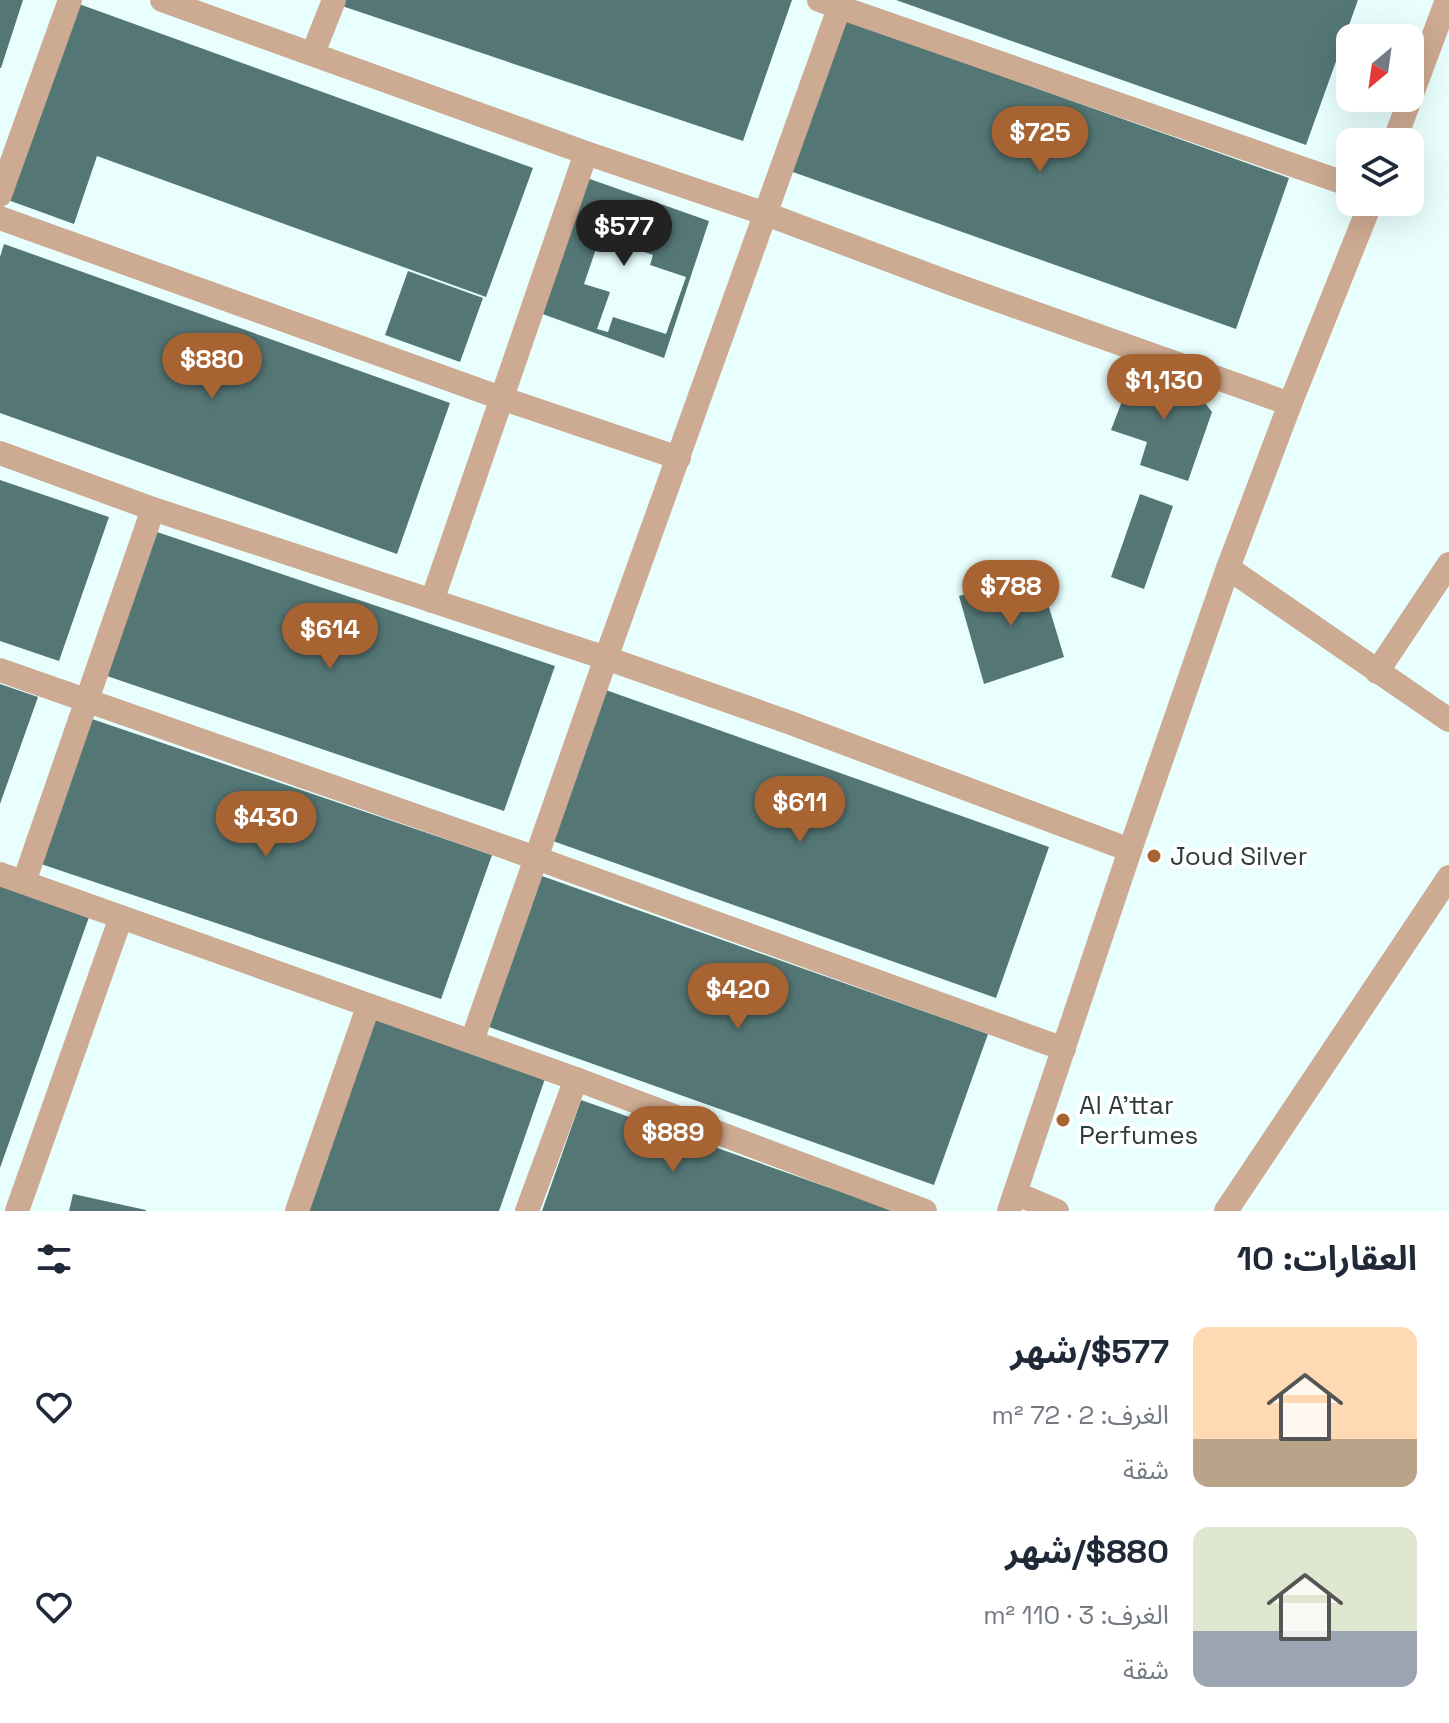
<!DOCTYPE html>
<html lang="ar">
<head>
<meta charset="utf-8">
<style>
	body { margin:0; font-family:"Space Grotesk","Noto Sans Arabic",sans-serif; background:#f6f6f7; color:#1f2937; direction:rtl; height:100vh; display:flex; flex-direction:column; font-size:30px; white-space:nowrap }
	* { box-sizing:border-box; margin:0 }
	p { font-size:26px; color:#747a83 }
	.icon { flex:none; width:44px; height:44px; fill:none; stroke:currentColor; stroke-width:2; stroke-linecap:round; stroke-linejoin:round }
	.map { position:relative; height:1211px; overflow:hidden; direction:ltr }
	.details { display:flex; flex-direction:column; background:#fff; flex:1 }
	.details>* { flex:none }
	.needle { width:52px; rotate:209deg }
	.tools { position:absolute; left:1336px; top:24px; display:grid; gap:16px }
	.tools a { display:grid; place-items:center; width:88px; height:88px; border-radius:16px; background:#fff; box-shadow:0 8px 32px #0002; font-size:40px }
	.price { position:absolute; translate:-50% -68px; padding:0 18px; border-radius:28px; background:#a76432; color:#fff; font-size:26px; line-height:52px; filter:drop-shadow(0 2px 4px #0008) }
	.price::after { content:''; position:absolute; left:50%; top:48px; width:24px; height:18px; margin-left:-12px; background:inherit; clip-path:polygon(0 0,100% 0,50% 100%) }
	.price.current { background:#222; color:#fff }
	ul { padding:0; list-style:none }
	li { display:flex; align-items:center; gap:24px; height:200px; padding:0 32px }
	li span { display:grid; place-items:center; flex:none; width:224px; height:160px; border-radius:16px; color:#555 }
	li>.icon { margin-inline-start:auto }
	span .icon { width:96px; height:96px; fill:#fffc; stroke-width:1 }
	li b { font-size:34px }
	h2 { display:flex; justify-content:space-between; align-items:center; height:96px; padding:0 32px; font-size:34px }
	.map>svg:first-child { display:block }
</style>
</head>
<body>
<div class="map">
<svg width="1449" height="1211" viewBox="0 0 1449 1211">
	<rect width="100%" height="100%" fill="#e8fffe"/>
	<g fill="#547776" fill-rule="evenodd">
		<path d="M0,0H23L1,68H0Z"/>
		<path d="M345,0H792L743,141L342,6Z"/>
		<path d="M896,0H1358L1306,145Z"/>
		<path d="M79,4L533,168L486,297L97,156L74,224L8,200Z"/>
		<path d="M844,20L1289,178L1236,329L790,171Z"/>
		<path d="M587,178L709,221L664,358L537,312ZM600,237L653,255L650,265L686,277L666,334L613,317L608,332L597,329L610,292L584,284Z"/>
		<path d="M4,244L450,403L397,554L0,413V257Z"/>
		<path d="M408,271L483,298L460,362L385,335Z"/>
		<path d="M1135,367L1196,391L1212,412L1188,481L1140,465L1147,442L1111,430Z"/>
		<path d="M0,480L109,517L59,661L0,641Z"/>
		<path d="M1140,494L1173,506L1144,589L1111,577Z"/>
		<path d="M154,531L555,666L504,811L104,675Z"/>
		<path d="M1039,574L1064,657L984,684L959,596Z"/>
		<path d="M0,684L38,697L0,804Z"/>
		<path d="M603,689L1049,847L996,998L550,840Z"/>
		<path d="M92,719L492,855L441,999L41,864Z"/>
		<path d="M542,876L988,1034L934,1185L489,1027Z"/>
		<path d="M0,886L89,917L0,1168Z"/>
		<path d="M376,1012L547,1073L499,1211H306Z"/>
		<path d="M581,1100L870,1202L894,1211H542Z"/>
		<path d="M73,1194L146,1210V1211H69Z"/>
	</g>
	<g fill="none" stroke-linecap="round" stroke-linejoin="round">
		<g stroke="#cdaa92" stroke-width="24">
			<path d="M162,0L586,153L766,214L950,283L1290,404"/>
			<path d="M819,0L1350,185"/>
			<path d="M313,53L334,0"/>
			<path d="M1394,142L1447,0"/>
			<path d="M0,195L70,0"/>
			<path d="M0,218L501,398L679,458"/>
			<path d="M0,453L153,509L606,658L788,722L1130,850"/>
			<path d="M1228,568L1449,720"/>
			<path d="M432,601L586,153"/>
			<path d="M0,670L536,858L1064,1049"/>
			<path d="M1377,672L1449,564"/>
			<path d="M0,874L576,1079L925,1211"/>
			<path d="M24,882L153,509"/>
			<path d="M472,1041L606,658L842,0"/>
			<path d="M1015,1193L1057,1211"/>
			<path d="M17,1211L121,917"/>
			<path d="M297,1211L368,1007"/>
			<path d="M527,1211L576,1079"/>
			<path d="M1009,1211L1130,850L1228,568L1290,404L1371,202"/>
			<path d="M1226,1211L1449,877"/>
		</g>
	</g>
	<g fill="#a76432" stroke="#fff" stroke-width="3">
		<circle cx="1154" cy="856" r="8"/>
		<circle cx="1063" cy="1120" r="8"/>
	</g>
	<g text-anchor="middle" stroke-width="8" stroke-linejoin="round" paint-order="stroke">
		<g font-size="26" fill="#2c3b3b" stroke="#fff" text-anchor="start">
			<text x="1170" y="865">Joud Silver</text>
			<text x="1079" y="1114">Al A'ttar<tspan x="1079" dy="30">Perfumes</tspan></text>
		</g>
	</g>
</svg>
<div class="tools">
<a><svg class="needle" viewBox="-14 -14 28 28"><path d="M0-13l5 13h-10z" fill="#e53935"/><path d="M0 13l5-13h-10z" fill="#747a83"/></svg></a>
<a><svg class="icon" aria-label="layers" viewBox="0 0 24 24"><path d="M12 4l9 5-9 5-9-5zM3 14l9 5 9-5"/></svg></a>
</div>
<b class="price" style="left:1040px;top:174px">$725</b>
<b class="price current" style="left:624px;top:268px">$577</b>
<b class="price" style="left:212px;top:401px">$880</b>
<b class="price" style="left:1164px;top:422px">$1,130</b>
<b class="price" style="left:1011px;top:628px">$788</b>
<b class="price" style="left:330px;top:671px">$614</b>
<b class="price" style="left:800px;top:844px">$611</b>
<b class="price" style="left:266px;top:859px">$430</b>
<b class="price" style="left:738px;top:1031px">$420</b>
<b class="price" style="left:673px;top:1174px">$889</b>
</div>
<section class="details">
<h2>العقارات: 10<svg class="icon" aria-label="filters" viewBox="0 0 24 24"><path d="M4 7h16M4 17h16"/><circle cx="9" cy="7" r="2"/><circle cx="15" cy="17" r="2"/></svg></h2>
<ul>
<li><span style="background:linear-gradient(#ffd9b3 70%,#b9a48a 0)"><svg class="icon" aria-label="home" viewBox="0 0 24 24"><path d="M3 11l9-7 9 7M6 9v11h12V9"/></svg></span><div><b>$577/شهر</b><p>الغرف: 2 · 72 m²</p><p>شقة</p></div><svg class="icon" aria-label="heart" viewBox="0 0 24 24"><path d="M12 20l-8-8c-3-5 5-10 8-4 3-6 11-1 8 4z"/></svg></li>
<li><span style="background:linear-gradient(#dfe7d0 65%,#9aa5b1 0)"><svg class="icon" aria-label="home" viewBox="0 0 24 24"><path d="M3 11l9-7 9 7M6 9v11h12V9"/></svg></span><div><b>$880/شهر</b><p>الغرف: 3 · 110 m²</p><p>شقة</p></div><svg class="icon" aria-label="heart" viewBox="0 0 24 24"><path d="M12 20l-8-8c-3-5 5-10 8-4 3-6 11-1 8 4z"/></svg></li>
</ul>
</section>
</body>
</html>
